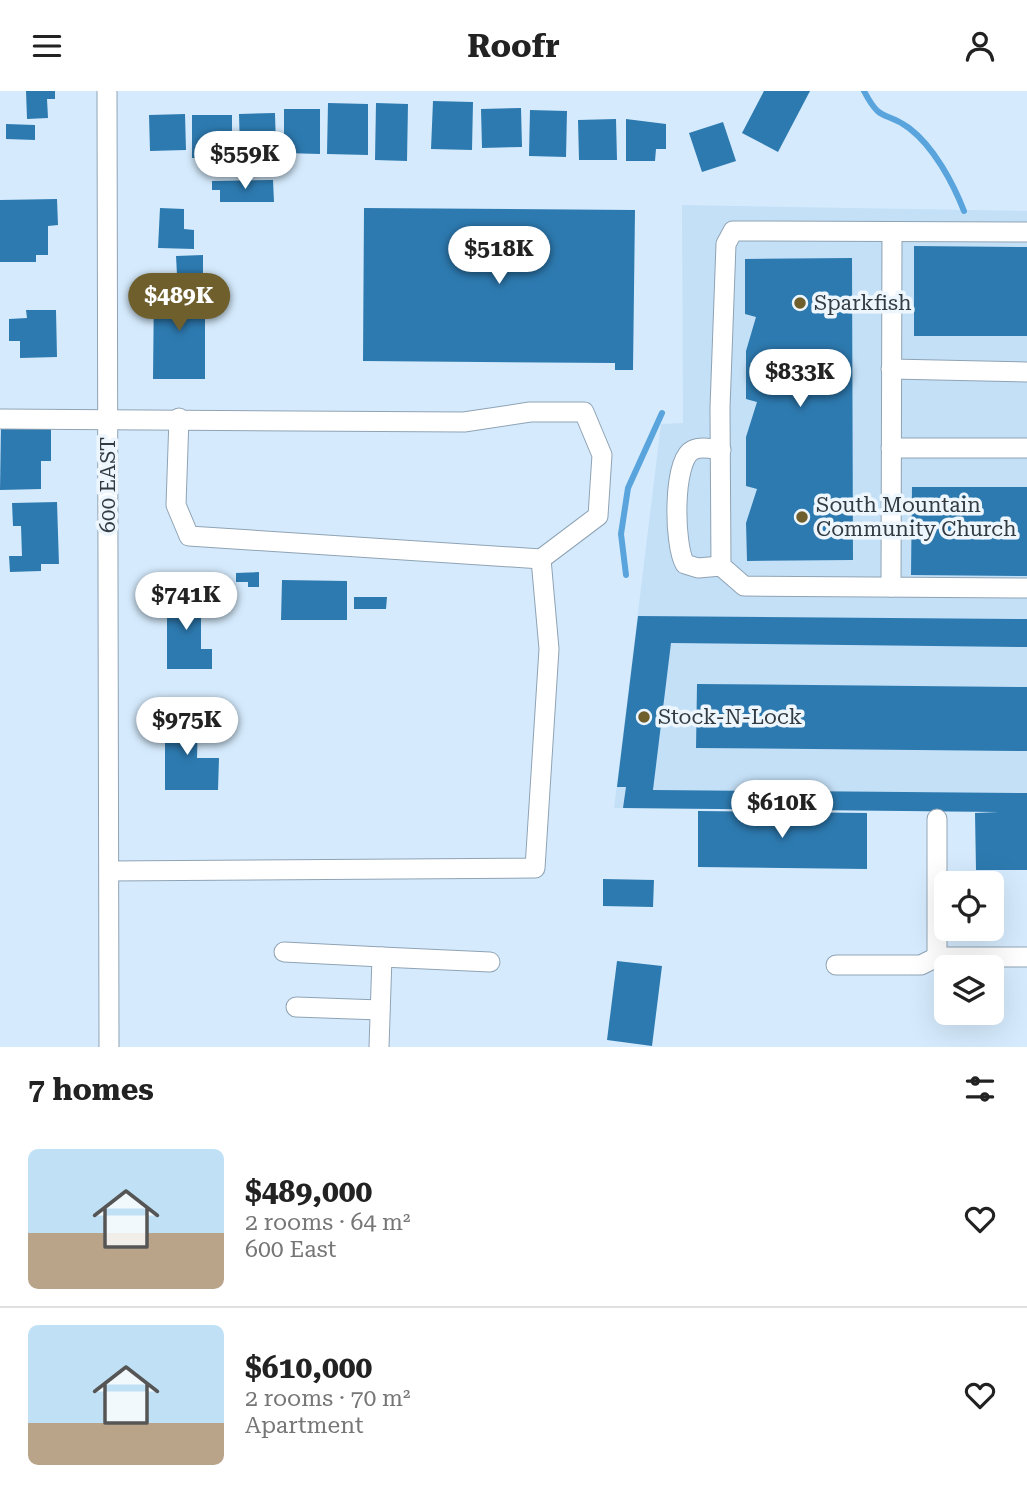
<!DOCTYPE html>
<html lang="en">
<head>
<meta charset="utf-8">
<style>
	body { margin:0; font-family:"Roboto Serif",serif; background:#f2f2f2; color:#222; height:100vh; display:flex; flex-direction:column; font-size:26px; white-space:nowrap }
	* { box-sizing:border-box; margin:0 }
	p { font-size:23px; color:#767676 }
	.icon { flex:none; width:38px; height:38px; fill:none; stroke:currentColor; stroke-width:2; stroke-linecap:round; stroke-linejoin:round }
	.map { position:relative; height:956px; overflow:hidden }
	.side { display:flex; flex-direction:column; background:#fff; flex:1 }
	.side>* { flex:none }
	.controls { position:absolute; left:934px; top:780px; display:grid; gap:14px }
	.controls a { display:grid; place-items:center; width:70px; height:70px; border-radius:10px; background:#fff; box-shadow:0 7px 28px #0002; font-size:35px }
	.price { position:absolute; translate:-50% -60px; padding:0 16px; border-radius:24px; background:#fff; color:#222; font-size:23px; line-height:46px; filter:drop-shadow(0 2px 4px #0008) }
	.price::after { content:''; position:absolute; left:50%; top:42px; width:21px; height:16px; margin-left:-10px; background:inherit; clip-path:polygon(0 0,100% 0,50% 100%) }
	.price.active { background:#6f5f2d; color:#fff }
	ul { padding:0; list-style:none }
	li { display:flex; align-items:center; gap:21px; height:175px; padding:0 28px }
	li+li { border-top:2px solid #e0e0e0 }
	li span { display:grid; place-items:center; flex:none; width:196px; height:140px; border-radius:10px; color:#555 }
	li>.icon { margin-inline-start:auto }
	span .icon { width:84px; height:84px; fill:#fffc; stroke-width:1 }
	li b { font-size:30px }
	h2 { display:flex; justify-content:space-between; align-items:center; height:84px; padding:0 28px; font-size:30px }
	header { display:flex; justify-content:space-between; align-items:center; height:91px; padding:0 28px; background:#fff; font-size:32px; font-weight:700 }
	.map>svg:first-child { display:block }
</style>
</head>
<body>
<header><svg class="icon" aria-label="menu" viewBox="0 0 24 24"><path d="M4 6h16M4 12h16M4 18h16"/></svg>Roofr<svg class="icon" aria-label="person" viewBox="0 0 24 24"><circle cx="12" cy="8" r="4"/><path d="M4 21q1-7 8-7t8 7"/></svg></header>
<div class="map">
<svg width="1027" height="956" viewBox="0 0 1027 956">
	<rect width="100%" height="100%" fill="#d5ebfd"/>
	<path fill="#c4e0f7" d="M682,114L1027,120V721L614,717L661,333L683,332Z"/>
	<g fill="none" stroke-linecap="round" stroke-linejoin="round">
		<g stroke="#59a4dc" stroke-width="6">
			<path d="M864,0C881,33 885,19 909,37C934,56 953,92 964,120"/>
			<path d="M626,484L621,443L628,397L662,322"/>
		</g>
	</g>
	<g fill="#2d7ab0">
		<path d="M26,0H55V8H47L48,27L27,28Z"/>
		<path d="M764,0H810L778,61L742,42Z"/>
		<path d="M433,10L473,11L472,59L431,58Z"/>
		<path d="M328,12L368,13V64L327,63Z"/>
		<path d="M376,12L408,13L407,70L375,69Z"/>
		<path d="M521,17L522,56L482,57L481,18Z"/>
		<path d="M284,18H320V63L284,62Z"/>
		<path d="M530,19L567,20L566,66L529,65Z"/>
		<path d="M275,22L276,58L240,59L239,23Z"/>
		<path d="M185,23L186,59L150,60L149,24Z"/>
		<path d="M192,24H232V68L192,67Z"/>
		<path d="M616,28L617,69H579L578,29Z"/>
		<path d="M626,28L666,33V58H656L655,70H626Z"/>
		<path d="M723,31L736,70L702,81L689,42Z"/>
		<path d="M6,33L35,34V49L6,48Z"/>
		<path d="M273,89L274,111H220V99H212V90Z"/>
		<path d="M57,108L58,134L48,135V164H36V171H0V109Z"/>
		<path d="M160,117L184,118V138L194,139V158L158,157Z"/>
		<path d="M364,117L635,119L633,279H615V272L363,270Z"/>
		<path d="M914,155L1027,156V245H914Z"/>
		<path d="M203,164V183L177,184L176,165Z"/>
		<path d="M852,167L853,469L747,470L746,432L757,398L746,395V346L757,311L746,308V260L756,226L745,223V168Z"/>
		<path d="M154,194H190V204H205V288H153Z"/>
		<path d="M26,219H56L57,266L20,267V250H9V228L27,227Z"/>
		<path d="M1,334H51V370H41V398L0,399Z"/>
		<path d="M912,396H1027V485L911,484Z"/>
		<path d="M57,411L59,473H41V480L10,481L9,465H22L21,435H13L12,412Z"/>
		<path d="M259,481V496H248V491H236V482Z"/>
		<path d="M282,489L347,490V529H281Z"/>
		<path d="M167,499H201V558H212V578H167Z"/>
		<path d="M354,506H387L386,518H354Z"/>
		<path d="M638,525L1027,528V556L671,552L653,699L1027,702V779H976L975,722L999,721L623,717L626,696H617Z"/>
		<path d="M697,593L1027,596V660L696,657Z"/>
		<path d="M165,624H198L197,667H219L218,699H165Z"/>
		<path d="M698,720L867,722V778L698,776Z"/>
		<path d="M603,788L654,789L653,816L603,815Z"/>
		<path d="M617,870L662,875L652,955L607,949Z"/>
	</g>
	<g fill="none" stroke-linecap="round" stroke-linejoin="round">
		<defs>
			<g id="minor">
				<path d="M107,0L109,956"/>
				<path d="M1027,141L733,140L726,153L720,317L721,475L744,495L1027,497"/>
				<path d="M891,278L1027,281"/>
				<path d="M179,327L176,414L189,445L541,468"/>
				<path d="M0,328L464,331L530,321H584L602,364L598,425L541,468L549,558L535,777L109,780"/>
				<path d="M891,357H1027"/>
				<path d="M721,359C713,358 701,355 693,359C672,369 674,455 685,473L698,477L721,475"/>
				<path d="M891,496L892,142"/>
				<path d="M284,861L382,866"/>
				<path d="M937,866V728"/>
				<path d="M836,874H921L937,866H1027"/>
				<path d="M296,916L380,919"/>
				<path d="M379,956L382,866L490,871"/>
			</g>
		</defs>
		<use href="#minor" stroke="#8fa3b4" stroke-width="21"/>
		<use href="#minor" stroke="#fff" stroke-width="19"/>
	</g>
	<g fill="#6f5f2d" stroke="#eef6fd" stroke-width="2.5">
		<circle cx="800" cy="212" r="7"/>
		<circle cx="802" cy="426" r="7"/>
		<circle cx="644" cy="626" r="7"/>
	</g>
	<g text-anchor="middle" stroke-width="7" stroke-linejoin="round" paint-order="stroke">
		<g font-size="21" fill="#323b42" stroke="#eef6fd" text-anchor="start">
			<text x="814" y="219">Sparkfish</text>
			<text x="816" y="421">South Mountain<tspan x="816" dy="24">Community Church</tspan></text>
			<text x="658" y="633">Stock-N-Lock</text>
		</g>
		<g font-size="21" fill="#323b42" stroke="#eef6fd">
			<text transform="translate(108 394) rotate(-90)" y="7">600 EAST</text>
		</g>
	</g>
</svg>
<div class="controls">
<a><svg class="icon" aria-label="locate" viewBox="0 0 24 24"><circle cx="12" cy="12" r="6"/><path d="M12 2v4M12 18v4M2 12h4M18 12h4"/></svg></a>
<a><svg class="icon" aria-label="layers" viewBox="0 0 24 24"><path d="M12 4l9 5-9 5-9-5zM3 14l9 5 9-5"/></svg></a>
</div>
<b class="price" style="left:245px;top:100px">$559K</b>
<b class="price" style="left:499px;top:195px">$518K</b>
<b class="price active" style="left:179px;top:242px">$489K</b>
<b class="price" style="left:800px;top:318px">$833K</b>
<b class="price" style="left:186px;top:541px">$741K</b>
<b class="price" style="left:187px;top:666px">$975K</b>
<b class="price" style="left:782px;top:749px">$610K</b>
</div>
<section class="side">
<h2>7 homes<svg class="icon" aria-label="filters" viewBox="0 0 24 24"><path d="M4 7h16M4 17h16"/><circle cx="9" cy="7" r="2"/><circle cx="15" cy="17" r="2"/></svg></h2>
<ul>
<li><span style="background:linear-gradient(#bfe0f5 60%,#b9a48a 0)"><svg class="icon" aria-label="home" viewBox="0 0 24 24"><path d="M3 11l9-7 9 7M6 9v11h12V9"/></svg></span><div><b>$489,000</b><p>2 rooms · 64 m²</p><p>600 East</p></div><svg class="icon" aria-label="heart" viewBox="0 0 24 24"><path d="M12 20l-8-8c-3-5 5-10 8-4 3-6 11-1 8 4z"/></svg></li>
<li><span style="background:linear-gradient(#bfe0f5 70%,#b9a48a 0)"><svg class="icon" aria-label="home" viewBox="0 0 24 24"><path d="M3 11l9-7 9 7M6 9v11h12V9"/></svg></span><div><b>$610,000</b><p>2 rooms · 70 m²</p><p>Apartment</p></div><svg class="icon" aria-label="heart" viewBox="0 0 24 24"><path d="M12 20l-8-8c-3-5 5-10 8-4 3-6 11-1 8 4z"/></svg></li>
</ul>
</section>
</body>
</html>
